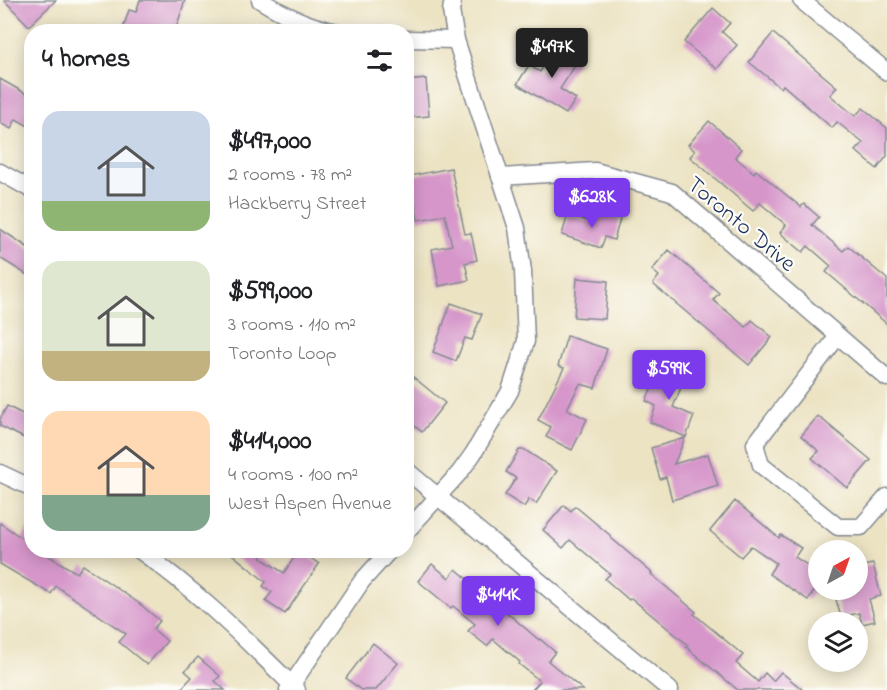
<!DOCTYPE html>
<html lang="en">
<head>
<meta charset="utf-8">
<style>
	body { margin:0; font-family:"Indie Flower",sans-serif; background:#f2f2f2; color:#202124; height:100vh; display:flex; flex-direction:column; font-size:22px; white-space:nowrap }
	* { box-sizing:border-box; margin:0 }
	p { font-size:20px; color:#757577 }
	.icon { flex:none; width:33px; height:33px; fill:none; stroke:currentColor; stroke-width:2; stroke-linecap:round; stroke-linejoin:round }
	.map { position:relative; flex:1; overflow:hidden }
	.details { position:absolute; left:24px; top:24px; width:390px; height:534px; display:flex; flex-direction:column; background:#fff; border-radius:24px; box-shadow:0 3px 15px #0003 }
	.details>* { flex:none }
	.needle { width:39px; rotate:40deg }
	.fabs { position:absolute; left:808px; top:540px; display:grid; gap:12px }
	.fabs a { display:grid; place-items:center; width:60px; height:60px; border-radius:50%; background:#fff; box-shadow:0 3px 15px #0003; font-size:30px }
	.price { position:absolute; translate:-50% -51px; padding:0 14px; border-radius:6px; background:#7c3aed; color:#fff; font-size:20px; line-height:39px; filter:drop-shadow(0 2px 3px #0008) }
	.price::after { content:''; position:absolute; left:50%; top:36px; width:18px; height:14px; margin-left:-9px; background:inherit; clip-path:polygon(0 0,100% 0,50% 100%) }
	.price.selected { background:#222; color:#fff }
	ul { padding:0; list-style:none }
	li { display:flex; align-items:center; gap:18px; height:150px; padding:0 18px }
	li span { display:grid; place-items:center; flex:none; width:168px; height:120px; border-radius:18px; color:#555 }
	li>.icon { margin-inline-start:auto }
	span .icon { width:72px; height:72px; fill:#fffc; stroke-width:1 }
	li b { font-size:26px }
	h2 { display:flex; justify-content:space-between; align-items:center; height:72px; padding:0 18px; font-size:26px }
	.map>svg:first-child { display:block }
</style>
</head>
<body>
<div class="map">
<svg width="887" height="690" viewBox="0 0 887 690">
	<rect width="100%" height="100%" fill="#fdfcf7"/>
	<filter id="ink" filterUnits="userSpaceOnUse"><feTurbulence type="fractalNoise" baseFrequency=".0167" numOctaves="2"/><feDisplacementMap in="SourceGraphic" scale="12" xChannelSelector="R" yChannelSelector="G"/><feConvolveMatrix kernelMatrix="1 2 1 2 8 2 1 2 1" color-interpolation-filters="sRGB"/></filter>
	<filter id="wash" filterUnits="userSpaceOnUse"><feTurbulence type="fractalNoise" baseFrequency=".008" numOctaves="4" result="noise"/><feDisplacementMap in="SourceGraphic" scale="24" xChannelSelector="R" yChannelSelector="G"/><feGaussianBlur stdDeviation="1.35" result="paint"/><feColorMatrix in="noise" values="0 0 0 0 0 0 0 0 0 0 0 0 0 0 0 0 0 1.4 0 .05"/><feComposite in="paint" operator="in"/></filter>
	<g filter="url(#wash)">
		<rect width="100%" height="100%" fill="#ece3c3"/>
		<g id="blocks">
			<g fill="#d696ca">
				<path d="M4,0H56L29,26Z"/>
				<path d="M140,0H185L175,32H122L129,10L136,12Z"/>
				<path d="M713,8L730,23L722,32L737,45L717,69L684,42Z"/>
				<path d="M773,33L837,87L830,95L855,116L863,108L887,128V156L877,169L856,151L863,143L837,122L832,128L783,85L781,88L749,62Z"/>
				<path d="M558,44L580,58L560,89L576,99L566,114L517,84L529,65L540,72Z"/>
				<path d="M0,79L32,97V128L16,119L11,129L0,123Z"/>
				<path d="M426,79L429,116L407,118L406,81Z"/>
				<path d="M709,121L741,149L735,157L754,173L756,170L801,207L804,204L819,217L812,225L843,251L848,246L887,279V324L826,272L831,266L808,246L803,252L780,233L786,225L760,203L753,211L690,157L695,151L688,145Z"/>
				<path d="M451,168L465,234L471,233L477,260L465,263L469,280L439,286L432,249L452,245L445,215L418,220L410,176Z"/>
				<path d="M595,211L620,219L614,240L605,237L601,248L562,235L568,214L591,222Z"/>
				<path d="M0,229L32,250V278L0,258Z"/>
				<path d="M669,250L719,293L713,300L746,327L752,320L772,337L749,365L653,284L659,276L652,270Z"/>
				<path d="M577,278L608,281L605,319L574,317Z"/>
				<path d="M451,303L482,314L472,340L465,338L456,361L433,352Z"/>
				<path d="M567,336L607,349L595,388L580,384L567,409L587,419L572,450L546,437L551,427L538,420L564,368L558,366Z"/>
				<path d="M663,362L687,373L673,407L694,416L686,437L650,422L656,406L646,401Z"/>
				<path d="M406,371L445,403L422,432L406,419Z"/>
				<path d="M7,406L32,419V442L0,426V419Z"/>
				<path d="M818,416L871,460L847,488L812,458L819,451L801,436Z"/>
				<path d="M685,438L674,464L708,454L718,486L672,500L666,477L660,479L651,448Z"/>
				<path d="M519,450H525L557,471L536,504L529,499L524,507L505,495L516,478L506,472Z"/>
				<path d="M735,501L779,538L781,535L801,548L795,557L819,573V584L808,600L769,574L776,563L751,546L741,557L710,531Z"/>
				<path d="M564,505L571,511L575,506L611,536L610,537L652,573L651,574L696,612L694,614L743,655L736,663L758,682L765,673L773,681L781,672L803,690H738L686,647L688,645L631,598L629,600L605,579L610,574L570,540L563,548L543,530Z"/>
				<path d="M32,522V550H39L77,573L83,565L140,604L160,621L153,629L167,641L147,665L119,642L126,634L56,586L51,594L0,564V523L22,538Z"/>
				<path d="M227,550H267L261,558L284,573L299,550L319,564L285,614L265,601L272,592L263,586L266,582Z"/>
				<path d="M432,564L449,578L456,569L539,640L540,639L555,652L548,661L583,690H532L540,681L519,664L520,662L493,639L487,646L468,631L475,624L453,606L451,608L418,581Z"/>
				<path d="M873,564L881,596L869,599L875,621L862,624L859,613L841,617L834,592L844,590H858V567Z"/>
				<path d="M373,643L398,663L376,690H361L346,678Z"/>
				<path d="M198,657L220,676L215,681L225,690H180L192,677L185,671Z"/>
			</g>
		</g>
	</g>
	<g filter="url(#ink)">
		<use href="#blocks" fill-opacity="0" stroke="#848990" stroke-width="1.5"/>
		<g fill="none" stroke-linecap="round" stroke-linejoin="round">
			<defs>
				<g id="street">
					<path d="M260,0C284,15 310,27 338,32"/>
					<path d="M801,0L887,72"/>
					<path d="M406,39L456,40"/>
					<path d="M0,172L32,190"/>
					<path d="M500,177L595,171L672,192L887,378"/>
					<path d="M838,336L755,444L761,465L838,527H861L887,497"/>
					<path d="M406,470L670,690"/>
					<path d="M0,473L32,488"/>
					<path d="M406,532L460,472L473,454L510,391L526,341L523,271L517,228L456,40L451,11L453,0"/>
					<path d="M139,550C198,591 247,641 297,690"/>
					<path d="M288,690L362,581L390,550"/>
				</g>
			</defs>
			<use href="#street" stroke="#848990" stroke-width="19"/>
			<use href="#street" stroke="#fff" stroke-width="16"/>
		</g>
	</g>
	<g text-anchor="middle" stroke-width="4.5" stroke-linejoin="round" paint-order="stroke">
		<g font-size="24" fill="#1b2f5e" stroke="#fdfcf7">
			<text transform="translate(742 223) rotate(40)" y="8">Toronto Drive</text>
		</g>
	</g>
</svg>
<div class="fabs">
<a><svg class="needle" viewBox="-14 -14 28 28"><path d="M0-13l5 13h-10z" fill="#e53935"/><path d="M0 13l5-13h-10z" fill="#757577"/></svg></a>
<a><svg class="icon" aria-label="layers" viewBox="0 0 24 24"><path d="M12 4l9 5-9 5-9-5zM3 14l9 5 9-5"/></svg></a>
</div>
<b class="price selected" style="left:552px;top:79px">$497K</b>
<b class="price" style="left:592px;top:229px">$628K</b>
<b class="price" style="left:669px;top:401px">$599K</b>
<b class="price" style="left:498px;top:627px">$414K</b>
<section class="details">
<h2>4 homes<svg class="icon" aria-label="filters" viewBox="0 0 24 24"><path d="M4 7h16M4 17h16"/><circle cx="9" cy="7" r="2"/><circle cx="15" cy="17" r="2"/></svg></h2>
<ul>
<li><span style="background:linear-gradient(#c9d6e8 75%,#8fb573 0)"><svg class="icon" aria-label="home" viewBox="0 0 24 24"><path d="M3 11l9-7 9 7M6 9v11h12V9"/></svg></span><div><b>$497,000</b><p>2 rooms · 78 m²</p><p>Hackberry Street</p></div></li>
<li><span style="background:linear-gradient(#dfe7d0 75%,#c2b280 0)"><svg class="icon" aria-label="home" viewBox="0 0 24 24"><path d="M3 11l9-7 9 7M6 9v11h12V9"/></svg></span><div><b>$599,000</b><p>3 rooms · 110 m²</p><p>Toronto Loop</p></div></li>
<li><span style="background:linear-gradient(#ffd9b3 70%,#7fa58c 0)"><svg class="icon" aria-label="home" viewBox="0 0 24 24"><path d="M3 11l9-7 9 7M6 9v11h12V9"/></svg></span><div><b>$414,000</b><p>4 rooms · 100 m²</p><p>West Aspen Avenue</p></div></li>
</ul>
</section>
</div>
</body>
</html>
